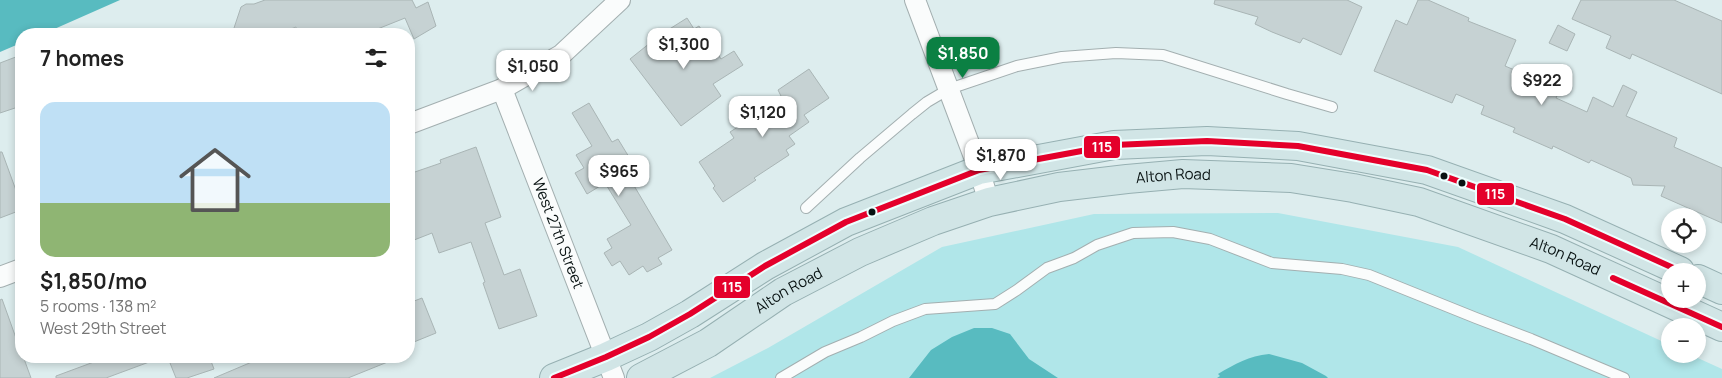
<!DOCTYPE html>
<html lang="en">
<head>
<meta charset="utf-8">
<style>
	body { margin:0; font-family:Manrope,sans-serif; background:#f2f2f2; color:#222; height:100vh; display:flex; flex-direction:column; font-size:19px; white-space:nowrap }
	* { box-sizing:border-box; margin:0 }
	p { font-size:16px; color:#767676 }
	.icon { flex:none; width:28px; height:28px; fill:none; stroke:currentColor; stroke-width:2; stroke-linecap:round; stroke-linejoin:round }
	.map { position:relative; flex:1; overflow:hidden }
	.panel { position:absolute; left:15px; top:28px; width:400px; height:335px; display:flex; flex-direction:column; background:#fff; border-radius:20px; box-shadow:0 2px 8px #0003 }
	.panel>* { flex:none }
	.buttons { position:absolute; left:1661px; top:208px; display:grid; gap:10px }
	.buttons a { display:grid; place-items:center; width:45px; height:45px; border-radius:50%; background:#fff; box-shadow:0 2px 8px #0003; font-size:25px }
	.price { position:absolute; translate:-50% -42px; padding:0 11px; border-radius:10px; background:#fff; color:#222; font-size:16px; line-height:32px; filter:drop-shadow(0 1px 2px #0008) }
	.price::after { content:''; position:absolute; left:50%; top:30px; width:15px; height:11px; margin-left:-8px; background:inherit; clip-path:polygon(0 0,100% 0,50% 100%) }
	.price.on { background:#0b8043; color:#fff }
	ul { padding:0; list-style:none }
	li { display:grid; align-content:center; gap:10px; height:265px; padding:0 25px }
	li span { display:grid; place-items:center; height:155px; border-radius:15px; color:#555 }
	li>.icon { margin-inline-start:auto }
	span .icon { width:90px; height:90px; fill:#fffc; stroke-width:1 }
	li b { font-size:21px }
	h2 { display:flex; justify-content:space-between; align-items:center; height:60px; padding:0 25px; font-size:21px }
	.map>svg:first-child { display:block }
</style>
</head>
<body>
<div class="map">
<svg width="1722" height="378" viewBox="0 0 1722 378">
	<rect width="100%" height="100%" fill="#ddedee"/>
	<path fill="#b0e6e9" d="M1278,213L1458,247L1670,345V354H1689L1722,369V378H710L768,348L942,247L1094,214Z"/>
	<g fill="#58bbc0">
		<path d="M0,0H120L43,34H21V43L0,52Z"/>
		<path d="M974,328H992L1010,334L1029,359L1058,378H909L931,350L952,337Z"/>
		<path d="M1269,354L1302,363L1326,376L1328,378H1217L1220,376L1218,374C1235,364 1249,356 1269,354Z"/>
	</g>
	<g fill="#c6d2d3" stroke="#a9b5b5">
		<path d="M265,0H412L416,8L428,2L436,26L414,39L405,18L365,34H298L296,27L278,34H232L241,7L246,4H254Z"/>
		<path d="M1215,0H1347L1362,7L1341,55L1303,38L1300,43L1272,32L1255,24L1258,17L1214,4Z"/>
		<path d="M1418,0H1428L1469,18L1468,21L1516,40L1505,66L1524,74L1521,81L1557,96L1556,98L1587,112L1593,97L1613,107L1623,85L1637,92L1626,116L1677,138L1674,147L1722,168V223L1661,196L1665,186L1633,185L1631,178L1591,160L1589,163L1553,146L1552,149L1513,132L1515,128L1481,114L1484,106L1456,94L1452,103L1374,71L1396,20L1407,25Z"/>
		<path d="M1581,0H1674L1722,21V94L1632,54L1630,59L1606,48L1611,36L1572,19Z"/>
		<path d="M687,18L694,29L699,26L721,59L734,51L743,65L713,84L721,96L681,126L630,59L660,35Z"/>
		<path d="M1558,25L1575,34L1567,51L1549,43Z"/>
		<path d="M21,55V106L0,113V63Z"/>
		<path d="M809,69L829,98L804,115L809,122L789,136L795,144L786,150L789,155L754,178L756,180L723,202L713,188L715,186L699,162L734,138L730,132L776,102L775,100L781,96L778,90Z"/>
		<path d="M589,103L612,142L618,139L632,162L623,167L672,250L658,258L662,264L647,272L643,266L629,275L620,261L612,266L604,253L612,248L607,239L631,225L605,183L587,194L575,173L584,168L576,155L592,146L572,113Z"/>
		<path d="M476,147L501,217L485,223L504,275L520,269L537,316L499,329L483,283L485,282L471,242L439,253L432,233L409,242V174L441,163L440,160Z"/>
		<path d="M0,152H2L21,204V210L0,218Z"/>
		<path d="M422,298L436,333L409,344V303Z"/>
		<path d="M2,299L21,352V356H23L31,378H0V300Z"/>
		<path d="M110,356H159L160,358L106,378H56V376Z"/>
		<path d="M188,356H209L214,369L187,378H176L170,363Z"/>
		<path d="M266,356H400V357L348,378H214Z"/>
	</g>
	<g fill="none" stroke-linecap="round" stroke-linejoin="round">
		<defs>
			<g id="lane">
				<path d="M806,208L860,158L912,114L927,102L949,89L1017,66L1062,57L1116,53L1163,55L1287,94L1332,107"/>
				<path d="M781,378L825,352L861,337L893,321L925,309L995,304L1017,290L1047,268L1074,258L1097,245L1133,233L1173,232L1210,239L1272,263L1342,269L1369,275L1476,318L1531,339L1624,378"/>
			</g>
			<g id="street">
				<path d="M915,0L979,170L989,202"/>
				<path id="s1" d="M502,89L614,378"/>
				<path d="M409,124L502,89L561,55L620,0"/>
				<path d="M0,277L21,269"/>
			</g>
			<g id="highway">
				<path d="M1698,279L1722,290"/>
				<path d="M554,378L606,357L649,337L690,314L765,266L846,222L979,170L1114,145L1207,141L1298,146L1427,170L1565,219L1680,271"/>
				<path id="s2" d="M641,378L708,343L783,292L860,252L933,221L989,202L1059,187L1127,179L1183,174L1291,178L1353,188L1419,202L1551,249L1722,327"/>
			</g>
		</defs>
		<use href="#lane" stroke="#a3afb0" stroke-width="12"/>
		<use href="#street" stroke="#a3afb0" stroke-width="22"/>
		<use href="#highway" stroke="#96b0b2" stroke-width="30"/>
		<use href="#lane" stroke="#fafcfc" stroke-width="10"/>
		<use href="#street" stroke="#fafcfc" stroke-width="20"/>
		<use href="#highway" stroke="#d1e5e6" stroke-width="28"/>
		<defs>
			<g id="bus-1">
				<path d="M1613,278L1722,327"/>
				<path d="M554,378L606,357L649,337L690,314L765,266L846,222L979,170L1114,145L1207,141L1298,146L1427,170L1565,219L1680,271"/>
			</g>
		</defs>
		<use href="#bus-1" stroke="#edfefe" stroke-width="10"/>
		<use href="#bus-1" stroke="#e4002b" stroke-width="6"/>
	</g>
	<g fill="#081212" stroke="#edfefe" stroke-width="2">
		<circle cx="1444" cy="176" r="4.5"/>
		<circle cx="1462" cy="183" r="4.5"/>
		<circle cx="872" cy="212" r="4.5"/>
	</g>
	<g text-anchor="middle" stroke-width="5" stroke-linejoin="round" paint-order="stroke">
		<g font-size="15" fill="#081212" stroke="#edfefe">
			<text dy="5" stroke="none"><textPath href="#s2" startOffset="578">Alton Road</textPath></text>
			<text dy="5" stroke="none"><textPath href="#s1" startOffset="155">West 27th Street</textPath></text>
			<text dy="5" stroke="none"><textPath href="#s2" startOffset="982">Alton Road</textPath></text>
			<text dy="5" stroke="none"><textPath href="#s2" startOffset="172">Alton Road</textPath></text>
		</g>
	</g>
	<g stroke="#edfefe" stroke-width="2">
		<rect x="1083" y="135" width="38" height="24" rx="5" fill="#e4002b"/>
		<rect x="1476" y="182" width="39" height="24" rx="5" fill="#e4002b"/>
		<rect x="713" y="275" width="38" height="24" rx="5" fill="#e4002b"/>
	</g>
	<g font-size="14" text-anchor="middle" font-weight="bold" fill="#fff">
		<text x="1102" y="152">115</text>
		<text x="1495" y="199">115</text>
		<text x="732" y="292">115</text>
	</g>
</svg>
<div class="buttons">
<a><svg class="icon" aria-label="locate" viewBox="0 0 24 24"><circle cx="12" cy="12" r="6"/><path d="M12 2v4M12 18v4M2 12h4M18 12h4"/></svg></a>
<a>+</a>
<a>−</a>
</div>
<b class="price" style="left:684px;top:70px">$1,300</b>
<b class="price on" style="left:963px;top:79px">$1,850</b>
<b class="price" style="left:533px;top:92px">$1,050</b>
<b class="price" style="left:1542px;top:106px">$922</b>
<b class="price" style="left:763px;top:138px">$1,120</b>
<b class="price" style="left:1001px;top:181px">$1,870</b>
<b class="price" style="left:619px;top:197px">$965</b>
<section class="panel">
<h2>7 homes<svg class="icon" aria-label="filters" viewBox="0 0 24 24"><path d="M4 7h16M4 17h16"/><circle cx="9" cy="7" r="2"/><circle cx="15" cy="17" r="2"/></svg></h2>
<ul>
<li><span style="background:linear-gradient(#bfe0f5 65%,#8fb573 0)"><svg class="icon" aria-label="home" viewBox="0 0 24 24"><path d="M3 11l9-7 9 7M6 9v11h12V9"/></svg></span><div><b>$1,850/mo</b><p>5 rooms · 138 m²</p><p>West 29th Street</p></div></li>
</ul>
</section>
</div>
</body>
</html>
